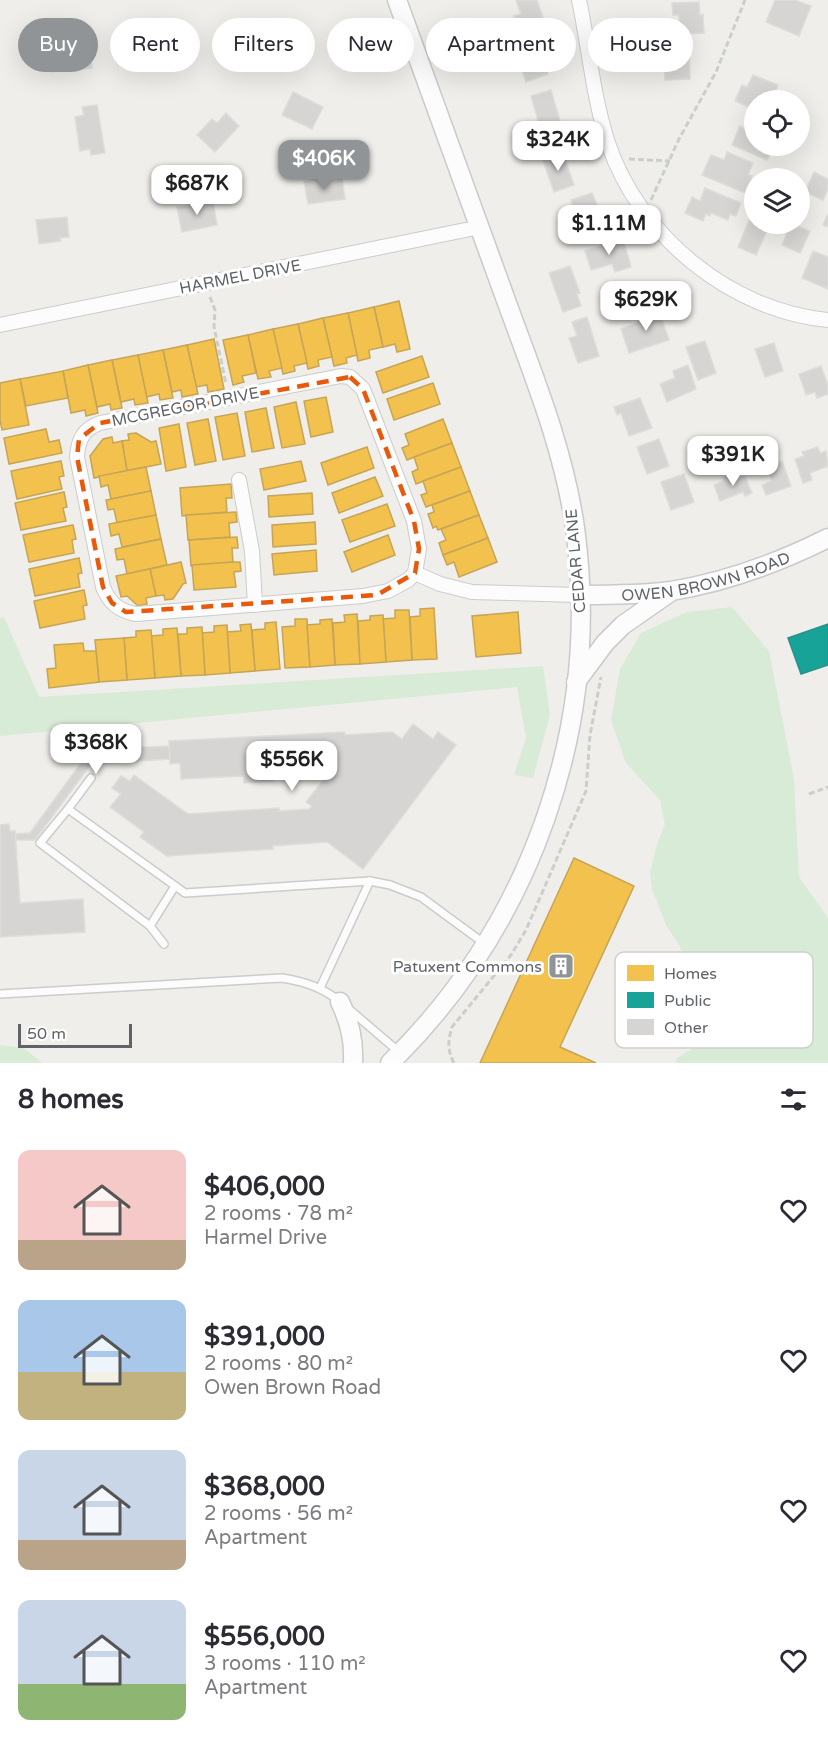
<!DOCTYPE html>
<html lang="en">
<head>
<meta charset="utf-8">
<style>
	body { margin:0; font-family:"Varela Round",sans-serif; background:#f7f7f7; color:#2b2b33; height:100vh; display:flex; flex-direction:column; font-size:22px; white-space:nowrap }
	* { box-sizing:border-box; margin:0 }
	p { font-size:20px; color:#7c7c81 }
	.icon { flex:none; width:33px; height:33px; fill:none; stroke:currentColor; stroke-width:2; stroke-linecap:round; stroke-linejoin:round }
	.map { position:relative; height:1063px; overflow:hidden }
	.sheet { display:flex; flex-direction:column; background:#fff; flex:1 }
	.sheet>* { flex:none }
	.guide { position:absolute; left:18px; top:18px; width:792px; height:54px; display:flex; gap:12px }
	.tools { position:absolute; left:744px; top:90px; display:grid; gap:12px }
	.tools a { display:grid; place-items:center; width:66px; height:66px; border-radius:50%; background:#fff; box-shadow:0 6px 24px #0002; font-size:30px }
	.scale { position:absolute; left:18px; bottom:15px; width:114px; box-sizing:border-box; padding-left:6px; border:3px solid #5f6368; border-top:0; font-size:16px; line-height:21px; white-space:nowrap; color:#5f6368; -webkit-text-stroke:4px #fff; paint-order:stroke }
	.price { position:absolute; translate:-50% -51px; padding:0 14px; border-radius:12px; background:#fff; color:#222; font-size:20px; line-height:39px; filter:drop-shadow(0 2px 3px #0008) }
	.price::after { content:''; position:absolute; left:50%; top:36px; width:18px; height:14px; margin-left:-9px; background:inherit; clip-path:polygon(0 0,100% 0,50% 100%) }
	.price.on { background:#919496; color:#fff }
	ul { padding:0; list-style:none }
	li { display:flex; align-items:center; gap:18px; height:150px; padding:0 18px }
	li span { display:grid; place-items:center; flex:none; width:168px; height:120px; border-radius:12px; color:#555 }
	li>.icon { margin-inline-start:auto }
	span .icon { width:72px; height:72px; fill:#fffc; stroke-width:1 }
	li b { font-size:26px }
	h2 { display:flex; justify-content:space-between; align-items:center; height:72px; padding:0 18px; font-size:26px }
	.tag { padding:0 21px; border-radius:27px; background:#fff; box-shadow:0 6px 24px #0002; font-size:21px; line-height:54px }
	.tag.on { background:#919496; color:#fff }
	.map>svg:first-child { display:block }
</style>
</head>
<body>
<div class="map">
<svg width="828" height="1063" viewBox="0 0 828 1063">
	<rect width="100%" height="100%" fill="#efeeea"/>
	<g fill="#d8ebd6">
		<path d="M732,607L769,651L794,779L799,877L828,918V1063H676L677,1058L711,1037L698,986L678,943L666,925L652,889L650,872L657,844L665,825L660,800L626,763L611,720L620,669L641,633L687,612Z"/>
		<path d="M4,617L39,697L543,666L550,715L533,778L514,775L526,737L517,687L0,736V618Z"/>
		<path d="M0,1045L24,1048L42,1063H0Z"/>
	</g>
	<g fill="#f2c14e" stroke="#c6a556" stroke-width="1.5">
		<path d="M399,301L410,349L397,352L395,344L383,347L374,307Z"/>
		<path d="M374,307L383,347L369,350L370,358L358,361L348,313Z"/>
		<path d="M348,313L357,355L346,358L347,363L334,366L323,318Z"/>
		<path d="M323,318L332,357L318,360L319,366L308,369L298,324Z"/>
		<path d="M298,324L307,363L294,366L295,371L283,374L273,329Z"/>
		<path d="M273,329L282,368L269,371L271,377L258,379L248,335Z"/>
		<path d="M248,335L256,373L242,376L244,382L233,385L223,340Z"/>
		<path d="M214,339L224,389L208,392L207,385L196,387L187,345Z"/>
		<path d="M187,345L198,394L182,397L181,390L172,392L163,350Z"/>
		<path d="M163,350L173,398L160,400L159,394L146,397L138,355Z"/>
		<path d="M138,355L148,403L135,405L134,399L121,402L112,360Z"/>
		<path d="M422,356L429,377L383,393L376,372Z"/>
		<path d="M112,360L122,408L111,410L110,404L97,407L88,365Z"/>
		<path d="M88,365L98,413L86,416L85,410L71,413L63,371Z"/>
		<path d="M63,371L68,398L26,406L20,379Z"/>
		<path d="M20,379L29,425L2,430L0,420V383Z"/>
		<path d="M433,383L440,404L394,420L387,399Z"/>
		<path d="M326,397L333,432L311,437L304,401Z"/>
		<path d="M296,402L305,444L282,448L274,407Z"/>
		<path d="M266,408L274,448L252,452L245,412Z"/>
		<path d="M237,413L245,456L223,460L215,417Z"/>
		<path d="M208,419L216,461L195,465L187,423Z"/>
		<path d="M443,419L452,443L407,460L402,448L409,445L405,434Z"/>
		<path d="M179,424L186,467L166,471L159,428Z"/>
		<path d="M46,429L49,442L59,440L62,453L9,464L4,438Z"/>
		<path d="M136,433L151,442L156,441L161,464L127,471L122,441L129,440L128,434Z"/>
		<path d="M112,437L113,443L122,441L127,471L94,478L90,456L103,439Z"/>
		<path d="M452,443L461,467L416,484L412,472L418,469L414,457Z"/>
		<path d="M367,447L374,468L328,485L321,463Z"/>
		<path d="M61,461L64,476L59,477L62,489L17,499L11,471Z"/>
		<path d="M301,461L306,481L264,490L260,469Z"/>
		<path d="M146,467L151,491L111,499L108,485L101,487L99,476Z"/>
		<path d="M461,467L470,491L426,507L421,495L427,493L423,481Z"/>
		<path d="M375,477L383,496L339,513L332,493Z"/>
		<path d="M231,484L232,498H226L227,512L182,516L180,488Z"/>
		<path d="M151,491L156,515L117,523L114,509L108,510L106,500Z"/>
		<path d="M470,491L479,515L438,530L436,526L433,528L428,514L434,512L432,505Z"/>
		<path d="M64,492L67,507L63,508L66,521L21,530L15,503Z"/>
		<path d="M312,493L313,514L269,517L268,496Z"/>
		<path d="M387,504L395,526L350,542L342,520Z"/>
		<path d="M236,512L237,522L229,523L230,537L188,540L186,515Z"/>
		<path d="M156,515L161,539L122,547L119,534L111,536L109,524Z"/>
		<path d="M479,515L488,538L443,555L439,543L446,540L441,529Z"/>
		<path d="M315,522L316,544L273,547L272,525Z"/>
		<path d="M73,525L76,539L72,540L74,553L29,562L23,535Z"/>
		<path d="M388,535L395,555L352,572L344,552Z"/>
		<path d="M237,537L238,548H232L233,562L191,566L189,540Z"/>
		<path d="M488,538L497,562L459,577L454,562L447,565L443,555Z"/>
		<path d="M161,539L167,565L127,574L124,559L117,560L115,549Z"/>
		<path d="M316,550L317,571L274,575L272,554Z"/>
		<path d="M79,558L82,573L78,574L80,587L35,596L29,569Z"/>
		<path d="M181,562L186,583L183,584L173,599L165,600L164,595L156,596L150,569Z"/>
		<path d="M233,562H240L241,571L234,572L236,587L194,590L192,565Z"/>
		<path d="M150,569L156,596L146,598L147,604L138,606L127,596L121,597L116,576Z"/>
		<path d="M84,590L87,605L83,606L85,619L40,628L34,601Z"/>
		<path d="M434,608L437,659L412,660L410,617L420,616V609Z"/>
		<path d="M395,610H409L412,660L386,662L383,619L395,618Z"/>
		<path d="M518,612L521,653L476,657L472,616Z"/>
		<path d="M357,614L360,664L335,665L333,623L345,622L344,615Z"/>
		<path d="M383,615L386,662L360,664L358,621L370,620V616Z"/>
		<path d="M295,619H307L310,667L285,668L282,627L295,626Z"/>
		<path d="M332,619L335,665L310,667L307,625L320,624V620Z"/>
		<path d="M276,622L280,669L255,671L252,630L265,629V623Z"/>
		<path d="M251,624L255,671L230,673L227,632L241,631L240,625Z"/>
		<path d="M227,625L230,673L205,675L202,633L214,632V626Z"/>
		<path d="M202,627L205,675L181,676L178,634H187V628Z"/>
		<path d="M177,628L181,676L155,678L151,636L163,635V629Z"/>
		<path d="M151,630L155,678L127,680L124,638L136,637V631Z"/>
		<path d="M124,638L127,680L99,682L95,640Z"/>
		<path d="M83,643L84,651H96L99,682L49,688L47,669L56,668L54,645Z"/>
		<path d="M574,858L634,886L560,1047L596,1063H480Z"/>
	</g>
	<path fill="#17a398" stroke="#2d908a" stroke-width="1.5" d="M828,624V665L801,674L788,638Z"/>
	<g fill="#d6d5d3" stroke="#deddd9" stroke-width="1.5">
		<path d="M516,0H537L544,21L518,29L514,16L521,14Z"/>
		<path d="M775,0H795L811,6L799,36L766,22Z"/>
		<path d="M699,2L700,15L703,14L704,33L680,34L679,15H673L672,3Z"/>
		<path d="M87,26L92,68L52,72L50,48L61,47L59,29Z"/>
		<path d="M536,35L548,74L526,82L513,43Z"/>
		<path d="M627,37L648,38L647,66L626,65Z"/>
		<path d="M679,45H689L690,79L665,80L664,51L679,50Z"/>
		<path d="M753,75L778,85L773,97L778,100H754V109L735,101L742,85L747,87Z"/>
		<path d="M551,90L560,121L540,127L531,96Z"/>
		<path d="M293,92L323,107L312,129L282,115Z"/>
		<path d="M97,105L105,153L91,155L90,149L80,151L75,117L84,115L82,107Z"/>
		<path d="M226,113L239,126L215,152L197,135L212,119L217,123Z"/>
		<path d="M749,119L754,121V146H775L767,160L732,145L740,126L745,129Z"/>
		<path d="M562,151L574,185L554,192L542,158Z"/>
		<path d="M727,152L753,163L748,175L752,176L745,193L702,175L711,155L724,160Z"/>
		<path d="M814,172L828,179V189L823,200L805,192Z"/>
		<path d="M326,177L327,182L342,179L345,199L308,204L304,181Z"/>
		<path d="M705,188L741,203L736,216L730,214L728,220L711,213L710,216L706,214L703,221L685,213L692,197L700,201Z"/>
		<path d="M592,193L604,221L588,227L586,221L579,223L571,200Z"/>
		<path d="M213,201L217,225L182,232L177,207Z"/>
		<path d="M827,215H828V227L823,225Z"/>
		<path d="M67,217L69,237L60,238L61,241L39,244L36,220Z"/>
		<path d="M749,220L768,228L756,255L738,247Z"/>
		<path d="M791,224L810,231L800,253L782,245Z"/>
		<path d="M623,239L631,267L615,272L612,264L591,270L585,251Z"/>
		<path d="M813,251L828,257V289L802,278Z"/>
		<path d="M570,266L580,293L577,294L581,306L563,312L549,273Z"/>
		<path d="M658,308L669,340L629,353L621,329L644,320L642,314Z"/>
		<path d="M587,317L599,356L578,363L569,338L577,336L572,322Z"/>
		<path d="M705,341L716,373L698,380L686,347Z"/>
		<path d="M774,343L783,371L765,377L755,349Z"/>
		<path d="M688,365L696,389L667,402L660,384L675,378L673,371Z"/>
		<path d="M821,366L828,386V394L817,398L815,392L806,395L799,374Z"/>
		<path d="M640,398L652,428L629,436L621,413L617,415L614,407Z"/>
		<path d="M659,439L669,466L647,474L637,447Z"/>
		<path d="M818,447L820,453L826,451L828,466L810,473L812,480L803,483L795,459L804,456L802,452Z"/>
		<path d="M782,461L791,486L766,495L762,485L772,481L766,466Z"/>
		<path d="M738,473L740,478L745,476L752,493L745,496L743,492L720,501L714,485L724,481L723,478Z"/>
		<path d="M684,474L694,502L671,510L661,482Z"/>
		<path d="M413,724L433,739L438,732L456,745L363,869L327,842L273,846V849L167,856L140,837L144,832L110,807L121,794L112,788L121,776L130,781L134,775L188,814L279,808V811L309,809L312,806L306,802L330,771L274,774V781L244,783V776L181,779L180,763L170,764L169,741L345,732V735L392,732L402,739Z"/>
		<path d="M169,746L170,759L91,764L35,840H16V834L30,833L81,763L80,750Z"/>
		<path d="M9,824L10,831H15L20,903L83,899L85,932L0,937V825Z"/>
	</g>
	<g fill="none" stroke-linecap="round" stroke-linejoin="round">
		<defs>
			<g id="lane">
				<path d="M91,778L68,809L185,893L370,881L390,885L421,897L485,944"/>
				<path d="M68,809L40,843L150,926L164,944"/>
				<path d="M150,926L175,886"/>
				<path d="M320,988L370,881"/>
				<path d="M0,994L282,978C303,981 322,987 339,1001"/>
				<path d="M350,1010L398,1051"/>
			</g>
			<g id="street">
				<path d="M579,0C589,47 593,97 608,143C639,236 731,311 828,320"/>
				<path d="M0,325L480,227"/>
				<path d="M341,376L350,377L363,389L414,521L419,549L415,573L408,580L388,591L363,596L136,614C119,611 109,603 103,587L77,457C78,440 83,429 100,423Z"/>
				<path d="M239,480L252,551L255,605"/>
				<path d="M415,573L440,584L472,592L579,595"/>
			</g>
			<g id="secondary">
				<path id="s1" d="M579,595C610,595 641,595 671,591C727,582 778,563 828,538"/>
				<path d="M576,682L605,643L623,625L669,593"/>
				<path d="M340,1002C350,1023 354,1040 353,1063"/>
				<path d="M390,1063C532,924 602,725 575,528C564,450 534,377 507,303C471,202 434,101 397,0"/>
			</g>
		</defs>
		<use href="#lane" stroke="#cbcccc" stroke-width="10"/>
		<use href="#street" stroke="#cbcccc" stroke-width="16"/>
		<use href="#secondary" stroke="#cacacb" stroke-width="21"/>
		<g stroke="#cacfcc" stroke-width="3" stroke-dasharray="6 3" stroke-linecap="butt">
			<path d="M629,159L670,161"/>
			<path d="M651,200L679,139L716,72L745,0"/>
			<path d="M210,297L215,310L214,327L226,384"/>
			<path d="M809,794L828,787"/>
			<path d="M454,1063C447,1050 448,1041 452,1027L511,955L526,930L586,791L590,735L601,677"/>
		</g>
		<use href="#lane" stroke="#fdfcfc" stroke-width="7"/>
		<use href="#street" stroke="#fdfcfc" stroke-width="14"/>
		<use href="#secondary" stroke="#fdfcfc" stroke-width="18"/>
	</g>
	<path fill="none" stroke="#e8590c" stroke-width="4.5" stroke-dasharray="12 8" stroke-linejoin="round" d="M350,377L363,389L414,521L419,549L415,573L377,595L126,612L112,603L103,587L77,457L79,439L100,423Z"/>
	<defs>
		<symbol id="building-square" viewBox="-11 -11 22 22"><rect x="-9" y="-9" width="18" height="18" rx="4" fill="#919496" stroke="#fff"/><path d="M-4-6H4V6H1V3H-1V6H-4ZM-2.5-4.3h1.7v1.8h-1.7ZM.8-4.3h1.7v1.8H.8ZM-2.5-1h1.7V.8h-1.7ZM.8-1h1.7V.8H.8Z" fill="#fff"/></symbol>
	</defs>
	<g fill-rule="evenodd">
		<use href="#building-square" x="546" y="951" width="30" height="30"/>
	</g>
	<g text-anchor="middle" stroke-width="6" stroke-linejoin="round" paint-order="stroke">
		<g font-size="16" fill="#5f6368" stroke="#fff">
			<text transform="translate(240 276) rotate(-11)" y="6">HARMEL DRIVE</text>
			<text transform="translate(185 406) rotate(-11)" y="6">MCGREGOR DRIVE</text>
			<text transform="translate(575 561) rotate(-95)" y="6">CEDAR LANE</text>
			<text dy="6" stroke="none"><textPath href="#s1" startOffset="129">OWEN BROWN ROAD</textPath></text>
		</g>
		<g font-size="16" fill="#5f6368" stroke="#fff" text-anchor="end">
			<text x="542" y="972">Patuxent Commons</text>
		</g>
	</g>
	<rect x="615" y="952" width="198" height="96" rx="9" fill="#fff" stroke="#cfd0d2" stroke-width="1.5"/>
	<rect x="627" y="965" width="27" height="16" fill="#f2c14e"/>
	<rect x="627" y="992" width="27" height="16" fill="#17a398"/>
	<rect x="627" y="1019" width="27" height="16" fill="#d6d5d3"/>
	<g font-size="16" fill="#5f6368">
		<text x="664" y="979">Homes</text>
		<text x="664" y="1006">Public</text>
		<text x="664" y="1033">Other</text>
	</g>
</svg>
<div class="tools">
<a><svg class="icon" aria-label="locate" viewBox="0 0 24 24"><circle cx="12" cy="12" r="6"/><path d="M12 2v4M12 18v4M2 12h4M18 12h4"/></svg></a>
<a><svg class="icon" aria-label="layers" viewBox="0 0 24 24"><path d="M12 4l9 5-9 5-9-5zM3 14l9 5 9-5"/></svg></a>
</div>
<div class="scale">50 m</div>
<b class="price" style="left:558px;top:172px">$324K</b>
<b class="price on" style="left:324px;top:191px">$406K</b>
<b class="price" style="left:197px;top:216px">$687K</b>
<b class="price" style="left:609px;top:256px">$1.11M</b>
<b class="price" style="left:646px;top:332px">$629K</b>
<b class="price" style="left:733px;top:487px">$391K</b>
<b class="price" style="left:96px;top:775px">$368K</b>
<b class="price" style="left:292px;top:792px">$556K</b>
<div class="guide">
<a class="tag on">Buy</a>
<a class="tag">Rent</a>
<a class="tag">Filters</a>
<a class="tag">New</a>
<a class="tag">Apartment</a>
<a class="tag">House</a>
</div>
</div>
<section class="sheet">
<h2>8 homes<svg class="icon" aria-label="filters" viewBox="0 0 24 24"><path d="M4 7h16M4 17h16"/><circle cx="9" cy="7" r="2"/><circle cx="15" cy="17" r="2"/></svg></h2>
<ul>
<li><span style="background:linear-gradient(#f6c9c9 75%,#b9a48a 0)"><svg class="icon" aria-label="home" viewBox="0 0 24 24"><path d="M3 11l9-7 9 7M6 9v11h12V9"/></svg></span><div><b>$406,000</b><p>2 rooms · 78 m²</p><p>Harmel Drive</p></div><svg class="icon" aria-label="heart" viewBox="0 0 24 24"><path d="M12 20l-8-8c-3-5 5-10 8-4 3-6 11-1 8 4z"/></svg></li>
<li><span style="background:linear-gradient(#a9c7e8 60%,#c2b280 0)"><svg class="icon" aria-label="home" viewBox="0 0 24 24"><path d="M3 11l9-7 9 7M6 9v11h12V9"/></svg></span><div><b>$391,000</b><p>2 rooms · 80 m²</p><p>Owen Brown Road</p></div><svg class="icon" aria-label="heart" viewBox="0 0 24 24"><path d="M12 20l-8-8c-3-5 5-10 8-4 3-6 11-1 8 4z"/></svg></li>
<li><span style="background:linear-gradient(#c9d6e8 75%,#b9a48a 0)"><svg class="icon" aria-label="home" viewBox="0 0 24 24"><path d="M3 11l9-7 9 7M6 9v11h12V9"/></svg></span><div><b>$368,000</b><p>2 rooms · 56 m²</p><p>Apartment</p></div><svg class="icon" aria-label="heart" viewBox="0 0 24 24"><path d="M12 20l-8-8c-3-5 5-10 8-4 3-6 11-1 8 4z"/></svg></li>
<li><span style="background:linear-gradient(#c9d6e8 70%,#8fb573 0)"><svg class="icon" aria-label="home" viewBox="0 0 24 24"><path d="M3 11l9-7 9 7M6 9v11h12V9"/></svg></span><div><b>$556,000</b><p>3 rooms · 110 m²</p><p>Apartment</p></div><svg class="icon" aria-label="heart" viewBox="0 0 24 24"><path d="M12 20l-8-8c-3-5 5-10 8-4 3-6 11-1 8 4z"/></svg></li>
</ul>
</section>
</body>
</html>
